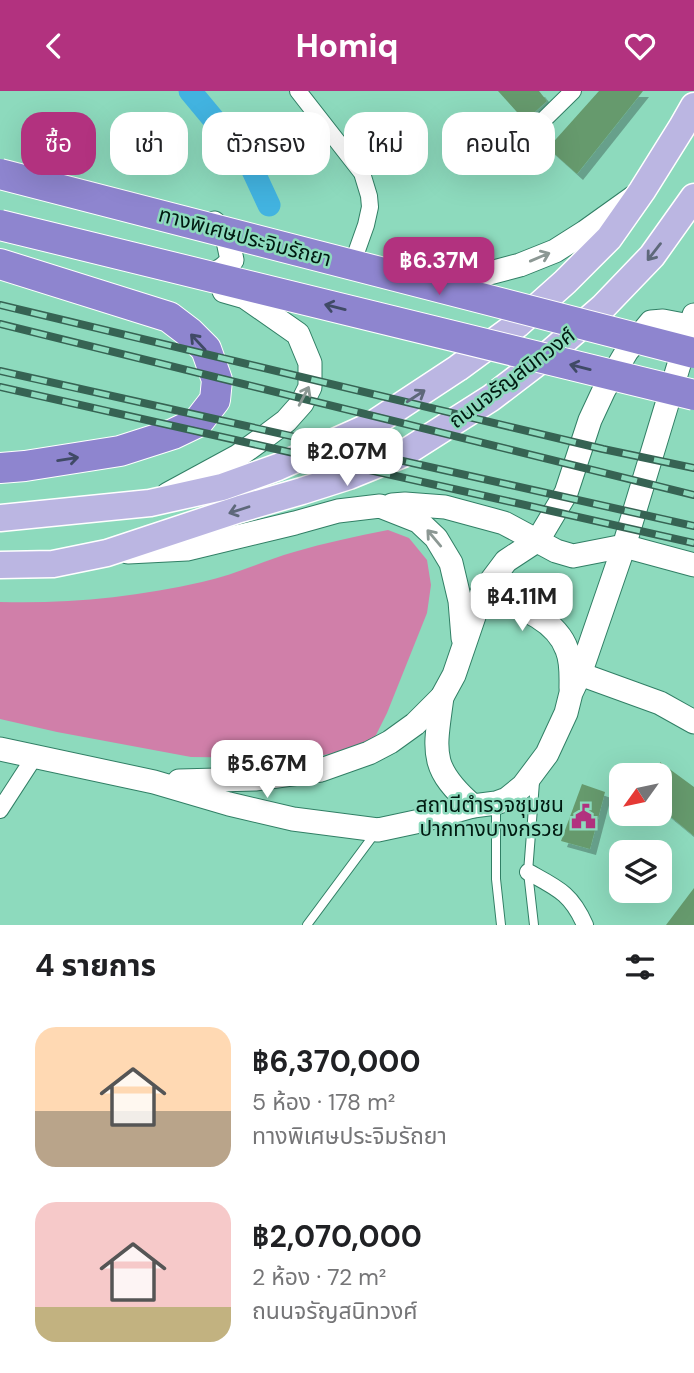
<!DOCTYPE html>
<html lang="th">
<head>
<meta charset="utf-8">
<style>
	body { margin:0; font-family:"DM Sans","Noto Sans Thai",sans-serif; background:#f6f6f6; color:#202124; height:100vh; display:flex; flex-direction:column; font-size:26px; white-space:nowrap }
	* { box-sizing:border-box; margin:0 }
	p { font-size:23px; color:#757577 }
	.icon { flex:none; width:38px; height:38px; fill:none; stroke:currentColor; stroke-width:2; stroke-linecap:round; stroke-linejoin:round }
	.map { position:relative; height:834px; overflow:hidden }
	.drawer { display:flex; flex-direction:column; background:#fff; flex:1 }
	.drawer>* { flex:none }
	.hud { position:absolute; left:21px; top:21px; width:653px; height:63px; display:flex; gap:14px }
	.needle { width:46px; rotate:237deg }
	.controls { position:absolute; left:609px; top:672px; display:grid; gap:14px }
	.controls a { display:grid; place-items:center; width:63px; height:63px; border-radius:14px; background:#fff; box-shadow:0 7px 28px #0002; font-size:35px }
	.price { position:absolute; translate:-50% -60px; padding:0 16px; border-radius:14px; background:#fff; color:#222; font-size:23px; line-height:46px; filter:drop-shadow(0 2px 4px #0008) }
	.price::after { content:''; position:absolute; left:50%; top:42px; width:21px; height:16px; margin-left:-10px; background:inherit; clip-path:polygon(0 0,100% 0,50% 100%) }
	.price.active { background:#b2327f; color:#fff }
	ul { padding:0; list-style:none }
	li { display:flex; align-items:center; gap:21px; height:175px; padding:0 35px }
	li span { display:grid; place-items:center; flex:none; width:196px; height:140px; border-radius:21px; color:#555 }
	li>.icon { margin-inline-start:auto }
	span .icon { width:84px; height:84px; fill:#fffc; stroke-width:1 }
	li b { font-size:30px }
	h2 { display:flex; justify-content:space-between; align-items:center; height:84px; padding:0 35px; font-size:30px }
	.chip { padding:0 24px; border-radius:21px; background:#fff; box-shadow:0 7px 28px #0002; font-size:24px; line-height:63px }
	.chip.active { background:#b2327f; color:#fff }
	header { display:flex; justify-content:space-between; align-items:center; height:91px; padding:0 35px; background:#b2327f; color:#fff; font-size:32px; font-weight:800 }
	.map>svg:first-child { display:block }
</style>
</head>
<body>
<header><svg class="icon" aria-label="back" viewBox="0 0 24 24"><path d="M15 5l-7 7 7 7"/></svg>Homiq<svg class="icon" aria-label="heart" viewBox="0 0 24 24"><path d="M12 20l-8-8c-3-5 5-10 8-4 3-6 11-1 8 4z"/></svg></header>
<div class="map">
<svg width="694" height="834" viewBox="0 0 694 834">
	<defs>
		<filter id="shadow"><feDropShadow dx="6" dy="6" stdDeviation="0" flood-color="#0004"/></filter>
	</defs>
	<rect width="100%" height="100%" fill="#8ddabd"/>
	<path fill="#d07fa9" d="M388,439L409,447L427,469L431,494L427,522L387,622L375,646L362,655L342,661L317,665L267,667L191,666L57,641L0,628V511C68,513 136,506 202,491C234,484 263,470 294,461C325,452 356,445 388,439Z"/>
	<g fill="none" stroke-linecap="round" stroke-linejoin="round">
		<path stroke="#42b3e0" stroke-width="23" d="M190,0L249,71L269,114"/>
	</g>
	<g fill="#669a6d" filter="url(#shadow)">
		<path d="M498,0H539L547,10L525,30Z"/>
		<path d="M599,0H643L577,83L548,57Z"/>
		<path d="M660,671L694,696V745L660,717Z"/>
		<path d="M582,693L605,701L590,758L561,750Z"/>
		<path d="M694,797V834H666Z"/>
	</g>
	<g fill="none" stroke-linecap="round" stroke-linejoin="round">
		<defs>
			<g id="lane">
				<path d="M496,715V788L501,834"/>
				<path d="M307,834L376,741"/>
				<path d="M534,834L528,781L535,691"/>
			</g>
			<g id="street">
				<path d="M298,0L362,82L369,105L370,116L366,134L355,165"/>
				<path d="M516,56L573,0"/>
				<path d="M0,719L35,665"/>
				<path d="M528,781C557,797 571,802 585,834"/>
			</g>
			<g id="secondary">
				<path d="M430,182L454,187L486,183L520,174L555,160L585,141L634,106"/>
				<path d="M199,183C215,183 222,182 232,169L228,150L214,132"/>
				<path d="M168,403L238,365L266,345L286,330L302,312L310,296V272L298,243L245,206L224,200"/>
				<path d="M392,414L405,413L445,416L504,432L556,460L573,465L624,455L694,474"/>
				<path d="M128,461L187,458L295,432L338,420L380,415L418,430L436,447L451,472L460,510L463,547"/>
				<path d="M482,502C513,514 555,525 567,559C572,571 571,585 571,597"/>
				<path d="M580,583L660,612L694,631"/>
				<path d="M442,606C435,660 428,676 473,715"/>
				<path d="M0,658L154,691L229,713L293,728L378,739L420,730L473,715L496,712L507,708L523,695L547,663L566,622L571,602L580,583L624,455L694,224"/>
				<path d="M179,690L255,688L321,679L369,662L390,651L415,633L442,606L454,584L482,502L506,470L538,449L566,402L590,329L604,299L627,260L651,231L663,230L694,236"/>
			</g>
			<g id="primary">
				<path d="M0,427L150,412L222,396L278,376L370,335L458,277L518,233L565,191L609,147L642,100L682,36L694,15"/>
				<path d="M0,474L53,473L107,462L240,418L302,400L349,385L403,363L491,307L550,262L603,216L652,165L694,106"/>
			</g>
			<path id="highway" d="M0,173L169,226L190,242L206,258L217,289L215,309L198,331L173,343L120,360L25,375L0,377"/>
		</defs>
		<use href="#lane" stroke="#317f65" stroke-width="10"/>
		<use href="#street" stroke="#317f65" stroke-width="18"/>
		<use href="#secondary" stroke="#317f65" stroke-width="25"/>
		<use href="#primary" stroke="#fff" stroke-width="29"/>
		<use href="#highway" stroke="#fff" stroke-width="32"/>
		<use href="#lane" stroke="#fff" stroke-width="8"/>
		<use href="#street" stroke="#fff" stroke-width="16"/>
		<use href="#secondary" stroke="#fff" stroke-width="23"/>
		<use href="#primary" stroke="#bbb6e2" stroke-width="26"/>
		<use href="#highway" stroke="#8e85cf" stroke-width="30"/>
		<defs>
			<g id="rail">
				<path d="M0,214L603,358L694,377"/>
				<path d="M0,233L694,404"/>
				<path d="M0,280L694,435"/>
				<path d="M0,296L694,452"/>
			</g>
		</defs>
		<use href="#rail" stroke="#366353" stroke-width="8"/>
		<use href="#rail" stroke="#8ddabd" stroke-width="5" stroke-dasharray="16" stroke-linecap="butt"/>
		<defs>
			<g id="highway-bridge">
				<path d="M0,83L694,262"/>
				<path d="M0,134L694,304"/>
			</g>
		</defs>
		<use href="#highway-bridge" stroke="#fff" stroke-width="32" stroke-linecap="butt"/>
		<use href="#highway-bridge" stroke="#8e85cf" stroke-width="30"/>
	</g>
	<defs><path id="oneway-shaft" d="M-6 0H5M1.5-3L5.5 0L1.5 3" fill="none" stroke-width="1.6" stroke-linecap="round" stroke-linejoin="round" transform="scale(1.75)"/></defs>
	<g stroke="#5e687a">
		<use href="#oneway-shaft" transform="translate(654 161) rotate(128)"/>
		<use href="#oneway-shaft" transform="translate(416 305) rotate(-33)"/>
		<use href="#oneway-shaft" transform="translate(239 419) rotate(162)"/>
	</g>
	<g stroke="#8c9894">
		<use href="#oneway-shaft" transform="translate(540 166) rotate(-23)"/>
		<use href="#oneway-shaft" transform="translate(304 305) rotate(-62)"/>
		<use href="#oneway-shaft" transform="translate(434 447) rotate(-130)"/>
	</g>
	<g stroke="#404a66">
		<use href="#oneway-shaft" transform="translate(335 216) rotate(-166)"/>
		<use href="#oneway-shaft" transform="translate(198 251) rotate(-133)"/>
		<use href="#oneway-shaft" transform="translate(580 276) rotate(-166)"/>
		<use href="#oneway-shaft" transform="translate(68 368) rotate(-9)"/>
	</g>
	<defs>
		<symbol id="civic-bare" viewBox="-9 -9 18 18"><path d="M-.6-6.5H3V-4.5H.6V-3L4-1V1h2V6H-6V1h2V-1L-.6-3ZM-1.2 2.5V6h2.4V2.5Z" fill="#b2327f" stroke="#8ddabd" stroke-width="2.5" paint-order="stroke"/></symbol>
	</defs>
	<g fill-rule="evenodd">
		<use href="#civic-bare" x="566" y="708" width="35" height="35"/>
	</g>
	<g text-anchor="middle" stroke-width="5" stroke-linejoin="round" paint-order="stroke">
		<g font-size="21" fill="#001a11" stroke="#8ddabd">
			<text transform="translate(245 146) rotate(15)" y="7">ทางพิเศษประจิมรัถยา</text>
			<text transform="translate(512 287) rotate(-37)" y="7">ถนนจรัญสนิทวงศ์</text>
		</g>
		<g font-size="21" fill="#001a11" stroke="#8ddabd" text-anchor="end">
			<text x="564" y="721">สถานีตำรวจชุมชน<tspan x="564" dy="24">ปากทางบางกรวย</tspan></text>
		</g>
	</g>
</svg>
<div class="controls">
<a><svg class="needle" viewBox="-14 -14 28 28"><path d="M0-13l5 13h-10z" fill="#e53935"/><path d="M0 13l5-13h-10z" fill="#757577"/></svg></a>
<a><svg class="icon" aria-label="layers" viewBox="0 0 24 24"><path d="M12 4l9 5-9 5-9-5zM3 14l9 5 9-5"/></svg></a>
</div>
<b class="price active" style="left:439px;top:206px">฿6.37M</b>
<b class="price" style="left:347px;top:397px">฿2.07M</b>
<b class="price" style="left:522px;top:542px">฿4.11M</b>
<b class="price" style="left:267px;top:709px">฿5.67M</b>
<div class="hud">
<a class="chip active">ซื้อ</a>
<a class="chip">เช่า</a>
<a class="chip">ตัวกรอง</a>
<a class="chip">ใหม่</a>
<a class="chip">คอนโด</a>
</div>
</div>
<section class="drawer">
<h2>4 รายการ<svg class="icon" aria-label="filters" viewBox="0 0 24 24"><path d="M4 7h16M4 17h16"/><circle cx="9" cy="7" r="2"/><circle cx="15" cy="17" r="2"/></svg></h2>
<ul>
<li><span style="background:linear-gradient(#ffd9b3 60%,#b9a48a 0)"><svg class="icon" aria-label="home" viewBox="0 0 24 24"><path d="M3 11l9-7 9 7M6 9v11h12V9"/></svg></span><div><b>฿6,370,000</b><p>5 ห้อง · 178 m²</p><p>ทางพิเศษประจิมรัถยา</p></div></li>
<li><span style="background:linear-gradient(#f6c9c9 75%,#c2b280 0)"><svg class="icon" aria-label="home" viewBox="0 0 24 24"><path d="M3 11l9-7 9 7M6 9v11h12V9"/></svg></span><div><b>฿2,070,000</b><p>2 ห้อง · 72 m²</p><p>ถนนจรัญสนิทวงศ์</p></div></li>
</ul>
</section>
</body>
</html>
